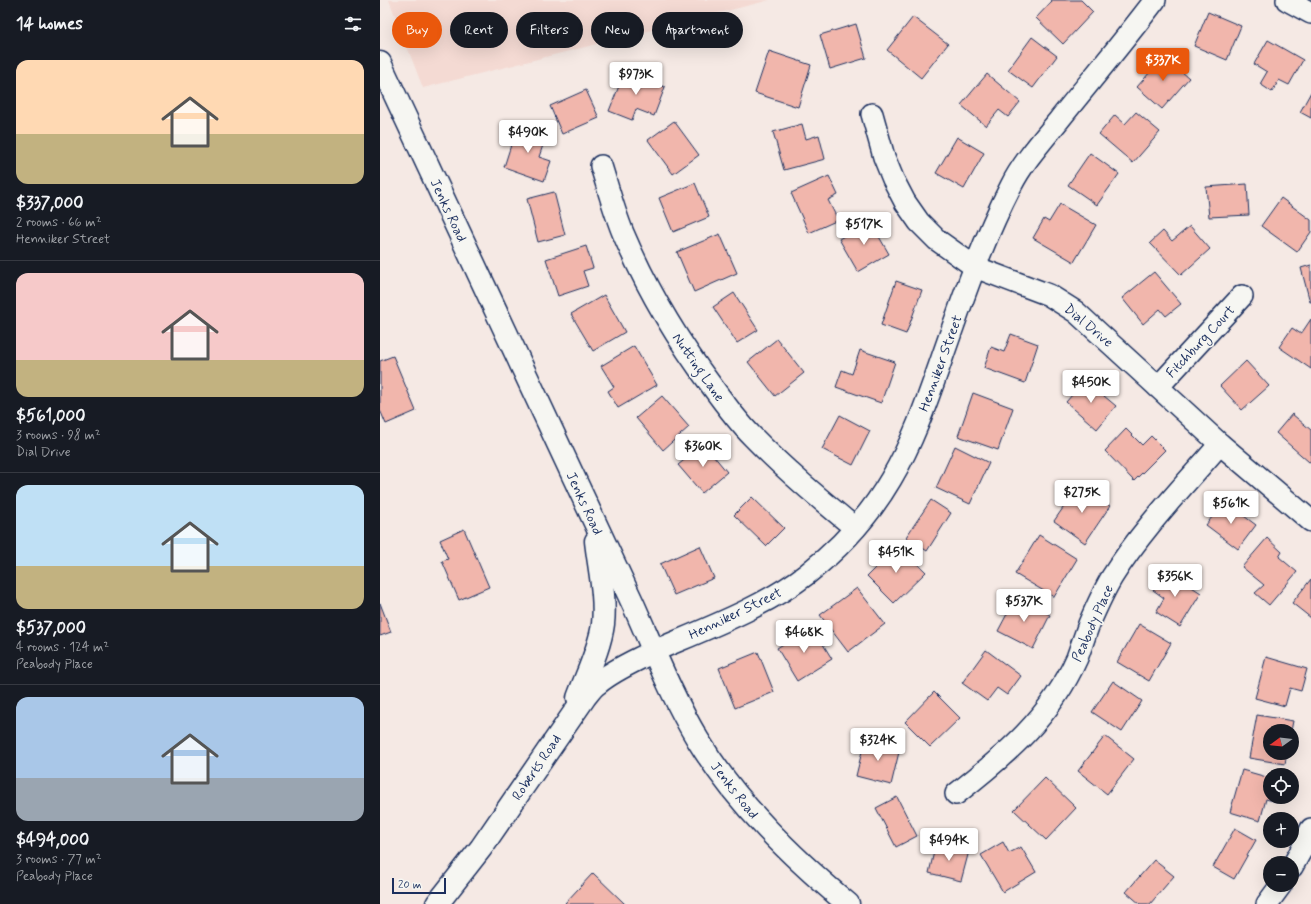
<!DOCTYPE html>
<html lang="en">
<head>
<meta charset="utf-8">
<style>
	body { margin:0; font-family:Mynerve,sans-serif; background:#242831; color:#f1f3f6; height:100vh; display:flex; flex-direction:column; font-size:15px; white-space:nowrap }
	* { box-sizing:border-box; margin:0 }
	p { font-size:13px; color:#9ea1a6 }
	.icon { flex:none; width:22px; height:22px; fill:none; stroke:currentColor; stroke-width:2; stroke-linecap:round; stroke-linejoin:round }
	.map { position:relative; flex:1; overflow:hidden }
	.details { display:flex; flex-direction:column; background:#171b24; width:380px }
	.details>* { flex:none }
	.banner { position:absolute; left:12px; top:12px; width:380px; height:36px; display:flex; gap:8px }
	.needle { width:26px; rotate:255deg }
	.fabs { position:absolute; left:883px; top:724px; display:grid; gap:8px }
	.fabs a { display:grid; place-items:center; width:36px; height:36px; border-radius:50%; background:#171b24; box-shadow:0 4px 16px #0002; font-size:20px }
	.scale { position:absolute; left:12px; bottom:10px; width:54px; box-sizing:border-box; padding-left:4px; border:2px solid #1b2f5e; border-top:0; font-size:11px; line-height:14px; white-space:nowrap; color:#1b2f5e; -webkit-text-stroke:3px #f6f6f2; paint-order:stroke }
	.price { position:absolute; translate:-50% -34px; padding:0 9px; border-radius:4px; background:#fff; color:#222; font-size:13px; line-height:26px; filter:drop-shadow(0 1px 2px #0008) }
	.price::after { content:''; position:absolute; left:50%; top:24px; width:12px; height:9px; margin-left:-6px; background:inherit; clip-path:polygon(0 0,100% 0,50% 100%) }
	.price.selected { background:#ea580c; color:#fff }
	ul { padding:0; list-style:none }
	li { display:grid; align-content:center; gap:8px; height:212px; padding:0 16px }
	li+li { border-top:1px solid #363941 }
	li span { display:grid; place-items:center; height:124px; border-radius:12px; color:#555 }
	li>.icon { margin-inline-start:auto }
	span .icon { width:72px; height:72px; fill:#fffc; stroke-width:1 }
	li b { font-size:17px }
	h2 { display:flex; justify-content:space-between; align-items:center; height:48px; padding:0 16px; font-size:17px }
	.tag { padding:0 14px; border-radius:18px; background:#171b24; box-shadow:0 4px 16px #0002; font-size:14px; line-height:36px }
	.tag.selected { background:#ea580c; color:#fff }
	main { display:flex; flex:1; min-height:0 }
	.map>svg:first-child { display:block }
</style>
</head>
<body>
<main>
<section class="details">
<h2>14 homes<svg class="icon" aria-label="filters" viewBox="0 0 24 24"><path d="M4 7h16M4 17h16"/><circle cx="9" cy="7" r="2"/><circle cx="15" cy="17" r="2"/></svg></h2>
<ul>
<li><span style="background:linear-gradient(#ffd9b3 60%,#c2b280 0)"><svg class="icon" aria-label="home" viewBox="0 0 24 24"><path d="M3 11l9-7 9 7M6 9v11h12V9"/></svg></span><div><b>$337,000</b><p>2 rooms · 66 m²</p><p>Henniker Street</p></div></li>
<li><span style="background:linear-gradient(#f6c9c9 70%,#c2b280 0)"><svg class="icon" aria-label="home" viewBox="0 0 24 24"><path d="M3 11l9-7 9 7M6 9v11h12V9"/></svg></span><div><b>$561,000</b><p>3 rooms · 98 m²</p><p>Dial Drive</p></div></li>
<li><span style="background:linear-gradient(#bfe0f5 65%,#c2b280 0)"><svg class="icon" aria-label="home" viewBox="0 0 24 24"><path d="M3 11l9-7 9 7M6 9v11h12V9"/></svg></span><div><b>$537,000</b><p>4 rooms · 124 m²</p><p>Peabody Place</p></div></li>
<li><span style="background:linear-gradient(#a9c7e8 65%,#9aa5b1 0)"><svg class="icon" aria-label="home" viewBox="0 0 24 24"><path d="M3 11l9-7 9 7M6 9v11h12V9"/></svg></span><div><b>$494,000</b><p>3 rooms · 77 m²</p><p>Peabody Place</p></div></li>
</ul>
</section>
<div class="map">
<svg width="931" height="904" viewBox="0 0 931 904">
	<rect width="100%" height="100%" fill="#f5e9e4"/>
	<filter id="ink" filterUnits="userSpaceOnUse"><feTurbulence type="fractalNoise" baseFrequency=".025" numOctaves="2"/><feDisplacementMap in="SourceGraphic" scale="8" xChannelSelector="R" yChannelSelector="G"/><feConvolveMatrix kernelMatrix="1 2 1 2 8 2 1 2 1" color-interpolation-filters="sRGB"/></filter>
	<g filter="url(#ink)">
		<path fill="#f4dad3" d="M9,0H390L43,88Z"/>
		<g fill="#f1b6ac" stroke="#1b2f5e">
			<path d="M671,0H701L713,12L683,44L656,18L672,1Z"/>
			<path d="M828,12L861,26L847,60L814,46Z"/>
			<path d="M533,17L568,44L541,78L507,50Z"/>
			<path d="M476,24L486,58L450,69L440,35Z"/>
			<path d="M652,37L677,56L653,88L628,70Z"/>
			<path d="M888,40L923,60L909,85L899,80L892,92L880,84L887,72L874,64Z"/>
			<path d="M389,51L431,65L418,107L375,93Z"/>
			<path d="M784,56L809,78L782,109L757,87Z"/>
			<path d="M245,71L285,87L274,116L256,109L252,120L229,111Z"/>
			<path d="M607,74L640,102L628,117L619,110L606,126L581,105Z"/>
			<path d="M206,90L219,118L182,134L170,106Z"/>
			<path d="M931,92V118L920,112Z"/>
			<path d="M756,112L780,132L753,163L719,134L735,115L745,124Z"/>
			<path d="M294,121L319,155L293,174L268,140Z"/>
			<path d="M422,124L426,139L439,135L445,159L404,170L393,132Z"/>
			<path d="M137,126L166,136L159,157L171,161L164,181L124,167Z"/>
			<path d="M577,137L604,153L584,189L556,173Z"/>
			<path d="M710,153L739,174L717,205L688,185Z"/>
			<path d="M449,176L458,195L448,200L458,220L429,233L411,193Z"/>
			<path d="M315,183L329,217L293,232L279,198Z"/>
			<path d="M867,184L869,215L829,217L826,187Z"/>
			<path d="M174,192L185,235L158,242L147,199Z"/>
			<path d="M901,198L931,220V232L917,252L881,226Z"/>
			<path d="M680,204L716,225L694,262L653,238L664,219L669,222Z"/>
			<path d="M490,221L509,254L478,272L459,239Z"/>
			<path d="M810,226L830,249L801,275L770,243L783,231L792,241Z"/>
			<path d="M340,234L357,273L314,292L297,252Z"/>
			<path d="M206,246L213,268L203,271L208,286L178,296L166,259Z"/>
			<path d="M931,265V302H930L921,268Z"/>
			<path d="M774,272L801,304L786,316L780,309L763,324L742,298Z"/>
			<path d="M516,281L542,290L526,334L501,325Z"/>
			<path d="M354,293L378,330L357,343L333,307Z"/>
			<path d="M224,295L245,332L213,351L191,314Z"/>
			<path d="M931,319V369L899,347L912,328L921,334Z"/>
			<path d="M631,334L658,344L645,383L604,368L611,347L624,352Z"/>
			<path d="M397,339L424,373L395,396L368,362Z"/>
			<path d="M254,346L277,385L238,408L228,391L234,387L221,366Z"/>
			<path d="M480,350L515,362L501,403L456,387L462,370L472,374Z"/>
			<path d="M13,356L36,411L6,424L0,410V361Z"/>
			<path d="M866,361L889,386L862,410L840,386Z"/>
			<path d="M705,380L736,406L717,429L686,402Z"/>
			<path d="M593,393L633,408L618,450L578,436Z"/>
			<path d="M282,396L309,427L283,450L256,418Z"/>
			<path d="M912,414L931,430V461L929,462L896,433Z"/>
			<path d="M460,415L490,431L473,465L442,449Z"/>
			<path d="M746,429L762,445L771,436L785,450L754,481L725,451Z"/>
			<path d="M324,444L347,472L322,493L298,465Z"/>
			<path d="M575,446L609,463L590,504L556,488Z"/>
			<path d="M699,485L730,506L705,543L674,521Z"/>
			<path d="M372,497L404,528L386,546L354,515Z"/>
			<path d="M551,500L571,513L547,551L526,537Z"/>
			<path d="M844,501L876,525L858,549L826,525Z"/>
			<path d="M84,529L109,587L79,600L62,561L68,559L60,540Z"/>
			<path d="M659,535L697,559L674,597L635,574Z"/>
			<path d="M887,538L902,552L899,557L917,572L889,605L875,593L884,585L862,567Z"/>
			<path d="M518,545L546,572L514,603L487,576Z"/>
			<path d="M320,546L334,578L294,595L280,564Z"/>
			<path d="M786,570L821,593L800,627L776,612L784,598L773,590Z"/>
			<path d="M931,579V618L912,603Z"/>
			<path d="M477,588L505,624L468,652L440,615Z"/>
			<path d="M636,597L670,615L653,649L618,631Z"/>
			<path d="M0,603L11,632L0,636Z"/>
			<path d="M759,624L791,643L769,681L737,662Z"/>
			<path d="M432,626L452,659L417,681L397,648Z"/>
			<path d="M606,650L641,676L627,695L617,688L607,701L582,683Z"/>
			<path d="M378,652L394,692L355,708L339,668Z"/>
			<path d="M886,657L927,669L921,691L910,688L905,706L875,698Z"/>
			<path d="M733,681L762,701L742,732L712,712Z"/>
			<path d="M554,692L580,718L550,747L525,722Z"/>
			<path d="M877,715L913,721L911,731H890V753H907L905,764L869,758Z"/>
			<path d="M725,736L754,759L727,794L698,771Z"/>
			<path d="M485,739L520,748L511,785L476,776Z"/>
			<path d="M862,770L890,778V797H899L897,802L886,799L880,821L850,812Z"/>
			<path d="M665,778L696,808L666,840L634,810Z"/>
			<path d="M517,797L537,836L516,847L496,808Z"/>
			<path d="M855,828L876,840L854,879L833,867Z"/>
			<path d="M623,842L629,853L641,847L656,872L623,892L601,855Z"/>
			<path d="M556,843L589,851L581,881L549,873Z"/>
			<path d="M774,860L794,876L770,904H760L746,892Z"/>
			<path d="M213,873L245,904H186L185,903Z"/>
		</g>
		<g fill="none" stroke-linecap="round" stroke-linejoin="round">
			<defs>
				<g id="minor">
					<path d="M907,0L931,13"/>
					<path d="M492,114L504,157L513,179L525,202L539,222L557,240L595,267L669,295L696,312L840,444L931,521"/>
					<path d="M221,166C228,188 234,211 243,233C266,287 296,338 331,385C344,403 357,421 373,437C405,470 440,499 475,528"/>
					<path d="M778,387L862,296"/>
					<path d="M274,651C323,630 385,607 427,574C460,548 490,515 511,479C533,442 547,401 561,361C582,301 602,242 631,186C643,162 662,141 679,120C711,80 744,41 775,0"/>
					<path d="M576,794C626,755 671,717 697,658C701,647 705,635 709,624C716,608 723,592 732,577C762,529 803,487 840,444"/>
					<path d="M912,867L922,849L931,829"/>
					<path d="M887,904L901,885"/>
				</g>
				<g id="tertiary">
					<path d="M0,63L254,606C274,651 292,697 318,740C357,804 411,856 468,904"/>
					<path d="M198,698C206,676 220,648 223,624C226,597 219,568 216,541"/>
					<path d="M57,904L101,848L205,697C209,692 213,686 218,683C235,669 255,661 274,651"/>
				</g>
			</defs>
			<use href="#minor" stroke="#1b2f5e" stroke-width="24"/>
			<use href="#tertiary" stroke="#1b2f5e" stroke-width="25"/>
			<use href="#minor" stroke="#f6f6f2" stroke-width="21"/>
			<use href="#tertiary" stroke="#f6f6f2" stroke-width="22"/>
		</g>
	</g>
	<g text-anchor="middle" stroke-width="3.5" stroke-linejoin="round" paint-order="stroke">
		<g font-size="14" fill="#1b2f5e" stroke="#f6f6f2">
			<text transform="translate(69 210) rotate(65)" y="5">Jenks Road</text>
			<text transform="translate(709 325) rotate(40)" y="5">Dial Drive</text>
			<text transform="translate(820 341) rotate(-47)" y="5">Fitchburg Court</text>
			<text transform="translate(560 363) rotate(-70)" y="5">Henniker Street</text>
			<text transform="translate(319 367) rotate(55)" y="5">Nutting Lane</text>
			<text transform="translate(205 503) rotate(65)" y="5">Jenks Road</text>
			<text transform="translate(355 613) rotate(-26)" y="5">Henniker Street</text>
			<text transform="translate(712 623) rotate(-66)" y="5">Peabody Place</text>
			<text transform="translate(156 767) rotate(-56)" y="5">Roberts Road</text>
			<text transform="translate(355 790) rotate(52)" y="5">Jenks Road</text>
		</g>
	</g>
</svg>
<div class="fabs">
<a><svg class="needle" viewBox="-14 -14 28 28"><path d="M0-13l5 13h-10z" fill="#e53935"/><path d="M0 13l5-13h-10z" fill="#9ea1a6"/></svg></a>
<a><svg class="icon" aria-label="locate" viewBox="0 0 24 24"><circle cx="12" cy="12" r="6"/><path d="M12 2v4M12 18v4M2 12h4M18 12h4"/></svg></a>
<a>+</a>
<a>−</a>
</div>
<div class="scale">20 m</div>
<b class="price selected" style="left:783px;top:82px">$337K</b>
<b class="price" style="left:256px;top:96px">$973K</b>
<b class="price" style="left:148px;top:154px">$490K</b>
<b class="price" style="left:484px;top:246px">$517K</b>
<b class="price" style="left:711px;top:404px">$450K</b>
<b class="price" style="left:323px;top:468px">$360K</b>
<b class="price" style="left:702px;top:514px">$275K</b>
<b class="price" style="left:851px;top:525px">$561K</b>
<b class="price" style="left:516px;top:574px">$451K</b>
<b class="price" style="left:795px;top:598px">$356K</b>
<b class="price" style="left:644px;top:623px">$537K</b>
<b class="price" style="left:424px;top:654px">$468K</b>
<b class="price" style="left:498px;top:762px">$324K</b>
<b class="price" style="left:569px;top:862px">$494K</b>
<div class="banner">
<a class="tag selected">Buy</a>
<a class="tag">Rent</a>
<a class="tag">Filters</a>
<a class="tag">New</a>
<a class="tag">Apartment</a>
</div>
</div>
</main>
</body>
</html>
